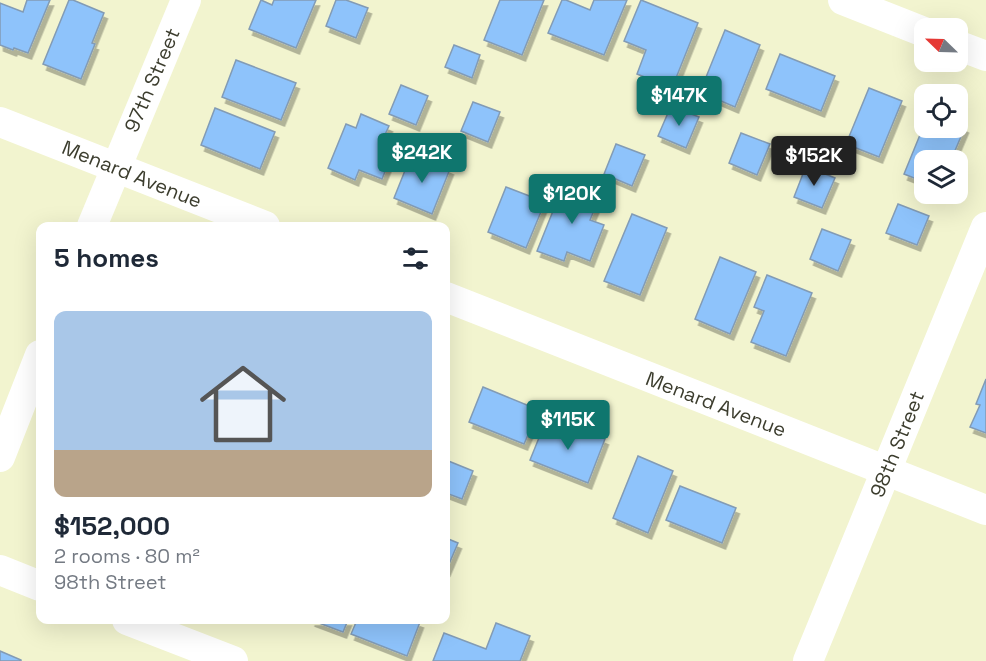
<!DOCTYPE html>
<html lang="en">
<head>
<meta charset="utf-8">
<style>
	body { margin:0; font-family:"Space Grotesk",sans-serif; background:#f6f6f7; color:#1f2937; height:100vh; display:flex; flex-direction:column; font-size:22px; white-space:nowrap }
	* { box-sizing:border-box; margin:0 }
	p { font-size:20px; color:#747a83 }
	.icon { flex:none; width:33px; height:33px; fill:none; stroke:currentColor; stroke-width:2; stroke-linecap:round; stroke-linejoin:round }
	.map { position:relative; flex:1; overflow:hidden }
	.sheet { position:absolute; left:36px; top:222px; width:414px; height:402px; display:flex; flex-direction:column; background:#fff; border-radius:12px; box-shadow:0 6px 24px #0002 }
	.sheet>* { flex:none }
	.needle { width:39px; rotate:293deg }
	.fabs { position:absolute; left:914px; top:18px; display:grid; gap:12px }
	.fabs a { display:grid; place-items:center; width:54px; height:54px; border-radius:12px; background:#fff; box-shadow:0 6px 24px #0002; font-size:30px }
	.price { position:absolute; translate:-50% -51px; padding:0 14px; border-radius:6px; background:#0f766e; color:#fff; font-size:20px; line-height:39px; filter:drop-shadow(0 2px 3px #0008) }
	.price::after { content:''; position:absolute; left:50%; top:36px; width:18px; height:14px; margin-left:-9px; background:inherit; clip-path:polygon(0 0,100% 0,50% 100%) }
	.price.current { background:#222; color:#fff }
	ul { padding:0; list-style:none }
	li { display:grid; align-content:center; gap:12px; height:318px; padding:0 18px }
	li+li { border-top:2px solid #e0e1e3 }
	li span { display:grid; place-items:center; height:186px; border-radius:12px; color:#555 }
	li>.icon { margin-inline-start:auto }
	span .icon { width:108px; height:108px; fill:#fffc; stroke-width:1 }
	li b { font-size:26px }
	h2 { display:flex; justify-content:space-between; align-items:center; height:72px; padding:0 18px; font-size:26px }
	.map>svg:first-child { display:block }
</style>
</head>
<body>
<div class="map">
<svg width="986" height="661" viewBox="0 0 986 661">
	<defs>
		<filter id="shadow"><feDropShadow dx="3.5" dy="6" stdDeviation="0" flood-color="#0004"/></filter>
	</defs>
	<rect width="100%" height="100%" fill="#f2f4cf"/>
	<g fill="#8ec3fb" stroke="#829bb5" stroke-width="1.5" filter="url(#shadow)">
		<path d="M27,0H50L28,53L14,48L13,50L0,45V3L23,12Z"/>
		<path d="M69,0H73L104,13L92,43L95,44L81,79L43,64Z"/>
		<path d="M261,0L272,5L274,0H316L296,48L249,29Z"/>
		<path d="M336,0H346L368,8L356,38L326,26Z"/>
		<path d="M500,0H544L522,55L484,40Z"/>
		<path d="M562,0H566L590,10L594,0H627L604,55L548,33Z"/>
		<path d="M641,0L698,23L672,88L637,74L646,50L624,41Z"/>
		<path d="M725,30L760,45L735,107L700,92Z"/>
		<path d="M454,45L480,55L472,78L445,67Z"/>
		<path d="M780,54L835,76L821,111L766,89Z"/>
		<path d="M236,60L296,83L281,120L222,97Z"/>
		<path d="M401,85L428,96L416,125L389,114Z"/>
		<path d="M869,88L902,101L879,157L846,144Z"/>
		<path d="M473,102L500,112L488,142L461,131Z"/>
		<path d="M671,106L699,117L686,148L658,136Z"/>
		<path d="M215,108L275,132L260,169L201,145Z"/>
		<path d="M361,114L389,126L383,139L396,145L382,179L359,170L355,180L328,168L346,124L356,128Z"/>
		<path d="M957,123L965,127L951,160H924V182L904,174L924,125V128H957Z"/>
		<path d="M741,133L770,144L757,175L729,163Z"/>
		<path d="M616,144L645,155L632,186L604,174Z"/>
		<path d="M412,153L450,169L432,214L394,198Z"/>
		<path d="M806,166L835,178L822,208L794,197Z"/>
		<path d="M565,181L600,196L590,220L604,225L590,261L567,252L564,261L537,251Z"/>
		<path d="M506,187L545,202L526,248L488,232Z"/>
		<path d="M898,204L929,216L917,245L886,233Z"/>
		<path d="M632,214L667,228L640,295L604,281Z"/>
		<path d="M822,229L851,240L838,271L810,259Z"/>
		<path d="M720,257L756,272L730,334L695,319Z"/>
		<path d="M767,275L812,293L786,356L751,342L764,311L754,307Z"/>
		<path d="M986,379V433L970,427L980,405L976,404Z"/>
		<path d="M483,387L539,410L524,444L469,422Z"/>
		<path d="M545,423L567,432L569,424L605,439L588,483L530,460Z"/>
		<path d="M638,456L673,471L648,533L613,518Z"/>
		<path d="M446,460L473,471L462,499L446,493Z"/>
		<path d="M680,486L736,508L722,543L666,520Z"/>
		<path d="M446,538L458,543L446,571Z"/>
		<path d="M311,620H348L343,632Z"/>
		<path d="M357,620H414L420,622L407,656L351,634Z"/>
		<path d="M496,623L530,636L520,661H433L444,633L486,649Z"/>
		<path d="M0,651L21,660V661H0Z"/>
	</g>
	<g fill="none" stroke-linecap="round" stroke-linejoin="round">
		<g stroke="#fff" stroke-width="30">
			<path d="M843,0L924,32"/>
			<path d="M957,45L986,56"/>
			<path d="M0,122L265,226"/>
			<path d="M92,226L186,0"/>
			<path d="M446,297L986,510"/>
			<path d="M0,457L40,355"/>
			<path d="M0,570L40,586"/>
			<path d="M127,620L233,661"/>
			<path d="M808,661L986,227"/>
		</g>
	</g>
	<g text-anchor="middle" stroke-width="4.5" stroke-linejoin="round" paint-order="stroke">
		<g font-size="20" fill="#3c3d2e" stroke="#fff">
			<text transform="translate(152 80) rotate(-67)" y="7">97th Street</text>
			<text transform="translate(132 174) rotate(22)" y="7">Menard Avenue</text>
			<text transform="translate(716 404) rotate(21)" y="7">Menard Avenue</text>
			<text transform="translate(897 444) rotate(-68)" y="7">98th Street</text>
		</g>
	</g>
</svg>
<div class="fabs">
<a><svg class="needle" viewBox="-14 -14 28 28"><path d="M0-13l5 13h-10z" fill="#e53935"/><path d="M0 13l5-13h-10z" fill="#747a83"/></svg></a>
<a><svg class="icon" aria-label="locate" viewBox="0 0 24 24"><circle cx="12" cy="12" r="6"/><path d="M12 2v4M12 18v4M2 12h4M18 12h4"/></svg></a>
<a><svg class="icon" aria-label="layers" viewBox="0 0 24 24"><path d="M12 4l9 5-9 5-9-5zM3 14l9 5 9-5"/></svg></a>
</div>
<b class="price" style="left:679px;top:127px">$147K</b>
<b class="price" style="left:422px;top:184px">$242K</b>
<b class="price current" style="left:814px;top:187px">$152K</b>
<b class="price" style="left:572px;top:225px">$120K</b>
<b class="price" style="left:568px;top:451px">$115K</b>
<section class="sheet">
<h2>5 homes<svg class="icon" aria-label="filters" viewBox="0 0 24 24"><path d="M4 7h16M4 17h16"/><circle cx="9" cy="7" r="2"/><circle cx="15" cy="17" r="2"/></svg></h2>
<ul>
<li><span style="background:linear-gradient(#a9c7e8 75%,#b9a48a 0)"><svg class="icon" aria-label="home" viewBox="0 0 24 24"><path d="M3 11l9-7 9 7M6 9v11h12V9"/></svg></span><div><b>$152,000</b><p>2 rooms · 80 m²</p><p>98th Street</p></div></li>
</ul>
</section>
</div>
</body>
</html>
